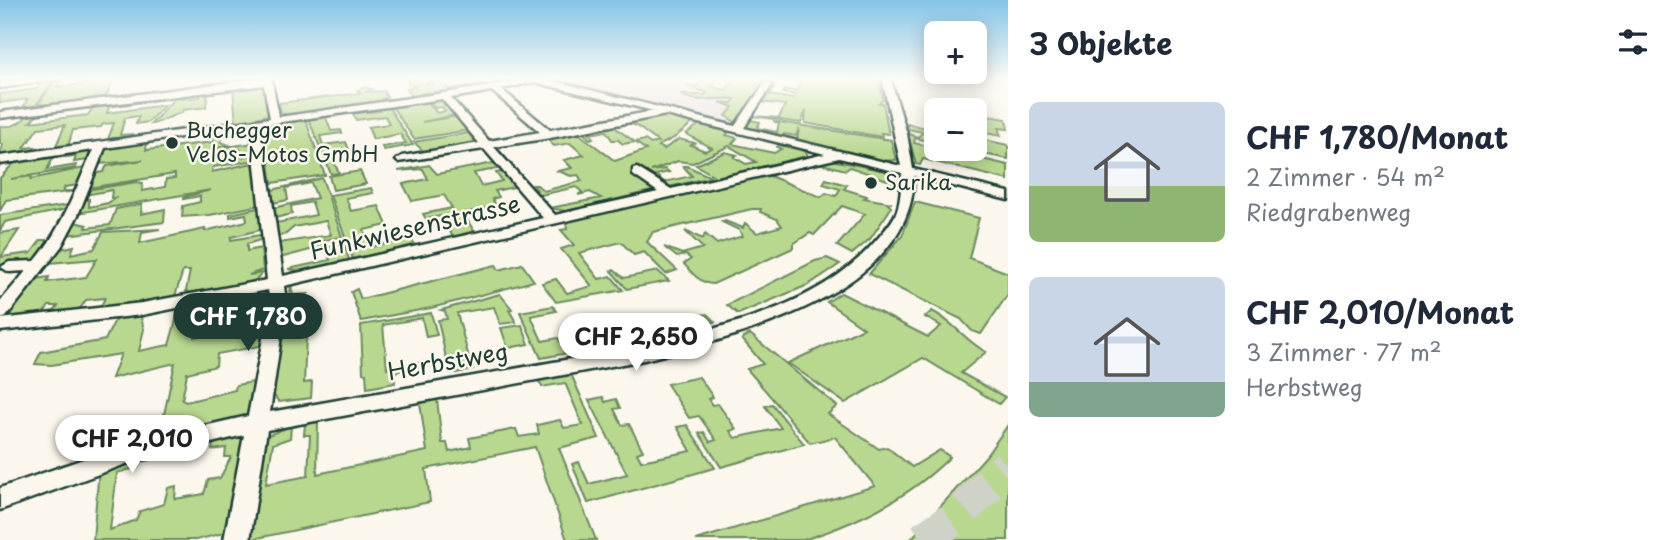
<!DOCTYPE html>
<html lang="de">
<head>
<meta charset="utf-8">
<style>
	body { margin:0; font-family:"Playpen Sans",sans-serif; background:#f6f6f7; color:#1f2937; height:100vh; display:flex; flex-direction:column; font-size:26px; white-space:nowrap }
	* { box-sizing:border-box; margin:0 }
	p { font-size:23px; color:#747a83 }
	.icon { flex:none; width:38px; height:38px; fill:none; stroke:currentColor; stroke-width:2; stroke-linecap:round; stroke-linejoin:round }
	.map { position:relative; flex:1; overflow:hidden }
	.drawer { display:flex; flex-direction:column; background:#fff; width:665px }
	.drawer>* { flex:none }
	.buttons { position:absolute; left:924px; top:21px; display:grid; gap:14px }
	.buttons a { display:grid; place-items:center; width:63px; height:63px; border-radius:10px; background:#fff; box-shadow:0 4px 18px #0003; font-size:35px }
	.price { position:absolute; translate:-50% -60px; padding:0 16px; border-radius:24px; background:#fff; color:#222; font-size:23px; line-height:46px; filter:drop-shadow(0 2px 4px #0008) }
	.price::after { content:''; position:absolute; left:50%; top:42px; width:21px; height:16px; margin-left:-10px; background:inherit; clip-path:polygon(0 0,100% 0,50% 100%) }
	.price.on { background:#1f3d34; color:#fff }
	ul { padding:0; list-style:none }
	li { display:flex; align-items:center; gap:21px; height:175px; padding:0 21px }
	li span { display:grid; place-items:center; flex:none; width:196px; height:140px; border-radius:10px; color:#555 }
	li>.icon { margin-inline-start:auto }
	span .icon { width:84px; height:84px; fill:#fffc; stroke-width:1 }
	li b { font-size:30px }
	h2 { display:flex; justify-content:space-between; align-items:center; height:84px; padding:0 21px; font-size:30px }
	main { display:flex; flex:1; min-height:0 }
	.map>svg:first-child { display:block }
</style>
</head>
<body>
<main>
<div class="map">
<svg width="1008" height="540" viewBox="0 0 1008 540">
	<rect width="100%" height="100%" fill="#fbf7ec"/>
	<filter id="ink" filterUnits="userSpaceOnUse"><feTurbulence type="fractalNoise" baseFrequency=".0143" numOctaves="2"/><feDisplacementMap in="SourceGraphic" scale="14" xChannelSelector="R" yChannelSelector="G"/><feConvolveMatrix kernelMatrix="1 2 1 2 8 2 1 2 1" color-interpolation-filters="sRGB"/></filter>
	<g filter="url(#ink)">
		<path fill="#eadfe5" d="M769,78L739,124L734,126L544,79Z"/>
		<g fill="#b8d78f" stroke="#6c8a62" stroke-width="2">
			<path d="M108,78H114L105,99L38,105L55,81H61L57,87L106,81Z"/>
			<path d="M408,78H440L424,84L443,82L449,89L481,84L473,78H479L489,86L430,95L427,92L413,97L406,89L419,85L408,84Z"/>
			<path d="M704,78H717L712,87L726,90L735,78H767L738,124L726,116L733,107L720,102L732,103L735,99C717,96 698,105 682,95H705L707,92L686,86H697Z"/>
			<path d="M803,78H878L883,100L879,103H883L889,134L881,133L882,137L805,123L806,111L801,123L753,116L779,118L785,105L761,102L774,88L770,95L793,99L795,95L783,93L785,90L796,91Z"/>
			<path d="M53,81L33,109H22L28,99L0,103V94L36,89L40,84H29Z"/>
			<path d="M263,86L271,114L236,123L233,88Z"/>
			<path d="M366,87L372,89L365,92L384,91L387,97L382,99L384,102L290,115L281,113L279,103L361,93L357,90Z"/>
			<path d="M201,92H208L206,107L183,110L182,113C170,115 162,123 151,124L174,99L182,98L183,95L184,99L200,97Z"/>
			<path d="M165,97V99L109,107L107,113L165,105L148,122L136,124L139,116L125,118L120,135L133,134L132,137L108,139L114,123L103,124L101,127L73,130L68,146L55,148L65,125L38,128L24,148L35,147L32,152L0,156L3,144H0V126C8,127 20,126 28,114L38,113L30,122L88,115L92,109L88,107Z"/>
			<path d="M426,100L437,113L445,111L442,107L435,108L429,101H444L456,115L422,122L458,116L470,130L414,139L391,105Z"/>
			<path d="M388,106L413,145L384,150L382,147L406,143L400,134L373,139L368,127L389,124L385,116L356,120L353,113L380,111L379,107Z"/>
			<path d="M975,114L1006,119L1008,129L998,128L1001,136L975,131Z"/>
			<path d="M325,115L331,131L341,130L342,133L320,136L323,145L346,142L351,155L332,158L339,173L331,174L308,118Z"/>
			<path d="M665,116L695,121L674,138L658,146L664,149L679,139L695,143L691,145L705,151L712,148L686,134L701,123L731,130L726,135L737,138L732,144L774,153L781,149L777,147L779,145L805,151L808,156L716,177L696,165L725,152L737,155L734,157L746,164L756,162L729,146L693,163L678,161L651,171L665,169L669,172L656,175L664,182L692,176L683,166H687L711,177L566,211L550,208L601,198L590,192L578,195L582,192L576,187L541,195L533,191L537,190L533,185H537L544,191L582,181L578,175L571,176L558,171L572,168L564,160L584,155L570,143L554,146L546,138L578,133L615,161L646,150L635,142L623,144L618,140H612L606,131L590,134L593,138L590,139L582,132L613,126L635,142L645,140L651,144L658,142L637,126L627,123Z"/>
			<path d="M305,118L325,175L272,183L263,127Z"/>
			<path d="M750,120L760,122L757,128L777,132L779,123L773,121L891,140L896,160L883,161L797,141L799,128L796,136L784,134L783,137L747,127Z"/>
			<path d="M908,124L936,130V143L915,138L914,143L1008,165V180L923,159L920,165L916,164L908,134L918,137L923,132L907,129Z"/>
			<path d="M468,133L477,143L424,152L414,142Z"/>
			<path d="M223,134L221,142L229,145L213,149L254,143V152L240,154V149L226,151L224,160L251,155H255L256,160L213,167L212,172L257,162L261,205L210,215L182,217L183,206L200,202V196L184,199V197L211,190L78,213L83,201L89,199V207L108,203L115,198H111L112,190L85,195L87,190L137,182L143,183L142,191L165,187L166,179L175,178V174L88,188L93,174L103,172L107,166L143,160L100,164L102,151L108,146L147,141L146,150L213,142L214,135Z"/>
			<path d="M975,138L1008,145V159L961,149H975Z"/>
			<path d="M88,151L92,152L88,160L74,162L76,156L53,158L47,170L77,165L76,168L11,179L32,176L31,179L84,168L78,185L65,187L63,191H76L6,200L0,211V178L13,164L10,162Z"/>
			<path d="M832,160L885,171L896,178V183L850,167L846,170L817,163Z"/>
			<path d="M498,162L502,168L474,173L481,186L502,181L496,173L506,171L518,186L495,191L499,197L492,199L497,206L463,213L474,231L453,237L441,216L426,219L423,214L452,208L444,195L412,201L403,184L428,179L423,169L398,171L429,165L437,174Z"/>
			<path d="M360,171L366,184L333,190L329,176Z"/>
			<path d="M765,174L821,197L826,193L836,196L840,189L823,184L826,179L847,185L844,189L867,196L864,198L892,203H887L891,207L889,211L870,239L852,254L837,246L865,214L842,206L814,235L810,233L793,244V248L713,284C701,284 692,273 684,264L691,259L686,255L677,257L664,247L682,254L703,248L685,231L703,239L705,234L717,244L743,236L739,230L722,222L725,221L743,228L745,223L757,233L782,226L777,219L760,212L761,209H752L653,232L647,242L677,270L666,274L644,252L634,255L621,242L579,253L599,279L611,276L623,290L556,302L542,283L556,279L567,293L592,286L561,249L574,245L561,230L567,229L566,220Z"/>
			<path d="M322,178L342,237L324,240L325,246L280,258L279,243L331,235L326,221L294,227L286,234L278,236L276,223L316,215L312,202L291,206L292,214L275,218L273,208L317,198L311,183L286,188L288,200L273,203L272,190Z"/>
			<path d="M371,188L373,193L346,198L351,211L379,206L387,225L364,230L370,247L412,239L415,245L353,259L330,195Z"/>
			<path d="M915,202L979,218L969,258L1008,273V294L981,334L972,331L961,319L869,274L902,236Z"/>
			<path d="M142,204L141,214L165,209L164,222L67,235L74,222L87,225L86,228L110,225L116,209Z"/>
			<path d="M69,205L68,209L5,222L0,231V215Z"/>
			<path d="M258,208L262,209L264,229L231,237V240L260,235V240L247,244V251L261,248L263,270L249,275L263,273L253,282L190,293L186,291L190,271H183L175,296L100,308L105,298L86,300L79,310L53,313L58,306H49L43,314L13,317L9,311L36,279L49,277L47,282L86,277L97,259L48,263L57,250L74,246L71,254L94,249L103,232L160,229L142,232L140,243L205,229V231L247,221L246,214L230,217V214Z"/>
			<path d="M19,230L1,257L31,253L41,240H53L37,261L0,270V233Z"/>
			<path d="M344,243L349,260L301,271L288,269L330,260L326,247Z"/>
			<path d="M827,258L840,264L808,285L738,314L727,305L815,261Z"/>
			<path d="M522,264L534,281L431,308L361,321L351,292L357,289L361,299L496,265L499,270Z"/>
			<path d="M614,270L624,278L658,271L669,281L627,289L611,271Z"/>
			<path d="M291,286L293,295L308,294L304,299L301,337H306L304,383L312,382L311,398L279,402L273,394Z"/>
			<path d="M841,293L928,337L941,326L925,317L932,311C954,322 965,341 986,352L961,373L1005,397L999,404L923,358L845,403L788,363L864,328L827,302Z"/>
			<path d="M500,294L512,309L509,310L516,322L500,324L494,307L457,313L469,358H474L475,362L466,364L467,368L474,369L456,373L452,358H446L438,320L447,319L445,311L441,310Z"/>
			<path d="M205,302V324H199L195,337L210,333L211,322L228,318V324L267,315L265,345L217,354L216,366L187,373L182,400L186,402L235,390L236,385L258,381L249,415L242,419L159,438L175,363L112,378L121,354L51,365L35,364L41,352L105,340L115,320L143,313L141,318L144,329L139,351L169,345L179,310L187,309L188,305Z"/>
			<path d="M553,306L556,311L531,316L542,341L558,338L561,343L569,342L567,337L578,334L581,339L623,331L621,326L626,325L629,330L675,320L673,316L682,314L686,318L707,314L715,322L664,335L541,358L520,312Z"/>
			<path d="M431,313L437,335L426,337L422,318L383,325L387,368L427,362V366L394,372L395,383L367,388L366,373H363L361,325Z"/>
			<path d="M522,325L529,344L508,348L501,328Z"/>
			<path d="M750,334L837,406L828,414L879,449L887,447L912,467L940,450L950,457C909,498 858,523 803,540H696L875,486L835,437L810,443L747,369L763,364L742,339Z"/>
			<path d="M571,374L599,438L559,448L596,540H567L535,447L426,469L430,502L248,540L266,436L291,426L290,438L273,444L266,484L308,476L310,435H304L305,423L318,421L317,474L427,451L420,403L437,399L442,443H447L449,452L471,447L469,438L516,429L519,437L539,434L537,425L560,420L564,428L583,425L565,383L542,387L538,380Z"/>
			<path d="M699,377L713,397L708,399L712,405L718,404L736,429L730,431L735,438L781,428L765,406L772,404L804,444L721,467L699,433L704,432L710,442L716,440L699,416L689,418L667,384Z"/>
			<path d="M603,397L605,402L616,399L620,408L614,409L622,425L629,424L643,451L637,453L641,461L691,451L677,427L687,425L715,468L588,503L572,464L579,462L589,484L627,474L589,400Z"/>
			<path d="M1008,425V540H910L986,456Z"/>
			<path d="M241,436L247,439L228,532L196,540H93L99,468L140,456L138,467L117,473L110,530L136,520L140,511L164,504L168,488L176,486L175,499L204,494L208,480L220,478L231,457H225L226,448L212,450L213,444L221,439Z"/>
		</g>
		<g fill="none" stroke-linecap="round" stroke-linejoin="round">
			<path stroke="#cfd2c7" stroke-width="35" stroke-dasharray="35 18" stroke-linecap="butt" d="M922,540L953,519L1008,466"/>
			<defs>
				<g id="minor">
					<path d="M35,78H64L0,88V82Z"/>
					<path d="M263,78H271L279,117L491,86L525,78H542L735,126L765,83L768,82L772,85L744,128L901,166L882,78H890L907,134L913,169L1008,192V200L914,176C913,294 735,337 644,360L267,430L250,540H224L244,435L129,463L0,510V488L129,443L248,416L270,302L268,290L142,315L0,331V302L26,271L9,272L1,267L9,262L35,261C62,229 76,188 93,150L0,164V156L270,118L264,85L0,118V112ZM534,82L654,111L550,130L501,89ZM492,91L540,132L489,141L451,98ZM442,99L479,143L402,156L396,160L398,162L484,149L543,218L283,276L261,125ZM666,115L825,154L671,189L637,168L633,169V175L658,192L555,215L494,147L550,138ZM251,127L267,280L142,303L0,319L6,317L61,247L78,215L105,148ZM839,158L902,173C901,186 901,199 897,211C892,224 881,234 872,245C815,308 723,327 644,346L270,412L286,302L284,286Z"/>
				</g>
			</defs>
			<use href="#minor" stroke="#1f3d34" stroke-width="5"/>
			<use href="#minor" fill="#fbf7ec" fill-rule="evenodd"/>
		</g>
	</g>
	<linearGradient id="sky" x2="0" y2="1"><stop stop-color="#83c4e8"/><stop offset="0.51" stop-color="#fdfbf6"/><stop offset="1" stop-color="#fdfbf6" stop-opacity="0"/></linearGradient>
	<rect width="1008" height="154" fill="url(#sky)"/>
	<g fill="#1f3d34" stroke="#fbf7ec" stroke-width="2.5">
		<circle cx="172" cy="143" r="7"/>
		<circle cx="871" cy="183" r="7"/>
	</g>
	<g text-anchor="middle" stroke-width="5" stroke-linejoin="round" paint-order="stroke">
		<g font-size="21" fill="#1f3d34" stroke="#fbf7ec" text-anchor="start">
			<text x="186" y="138">Buchegger<tspan x="186" dy="24">Velos-Motos GmbH</tspan></text>
			<text x="885" y="190">Sarika</text>
		</g>
		<g font-size="24" fill="#1f3d34" stroke="#fbf7ec">
			<text transform="translate(415 228) rotate(-13)" y="8">Funkwiesenstrasse</text>
			<text transform="translate(448 362) rotate(-10)" y="8">Herbstweg</text>
		</g>
	</g>
</svg>
<div class="buttons">
<a>+</a>
<a>−</a>
</div>
<b class="price on" style="left:248px;top:353px">CHF 1,780</b>
<b class="price" style="left:636px;top:373px">CHF 2,650</b>
<b class="price" style="left:132px;top:475px">CHF 2,010</b>
</div>
<section class="drawer">
<h2>3 Objekte<svg class="icon" aria-label="filters" viewBox="0 0 24 24"><path d="M4 7h16M4 17h16"/><circle cx="9" cy="7" r="2"/><circle cx="15" cy="17" r="2"/></svg></h2>
<ul>
<li><span style="background:linear-gradient(#c9d6e8 60%,#8fb573 0)"><svg class="icon" aria-label="home" viewBox="0 0 24 24"><path d="M3 11l9-7 9 7M6 9v11h12V9"/></svg></span><div><b>CHF 1,780/Monat</b><p>2 Zimmer · 54 m²</p><p>Riedgrabenweg</p></div></li>
<li><span style="background:linear-gradient(#c9d6e8 75%,#7fa58c 0)"><svg class="icon" aria-label="home" viewBox="0 0 24 24"><path d="M3 11l9-7 9 7M6 9v11h12V9"/></svg></span><div><b>CHF 2,010/Monat</b><p>3 Zimmer · 77 m²</p><p>Herbstweg</p></div></li>
</ul>
</section>
</main>
</body>
</html>
